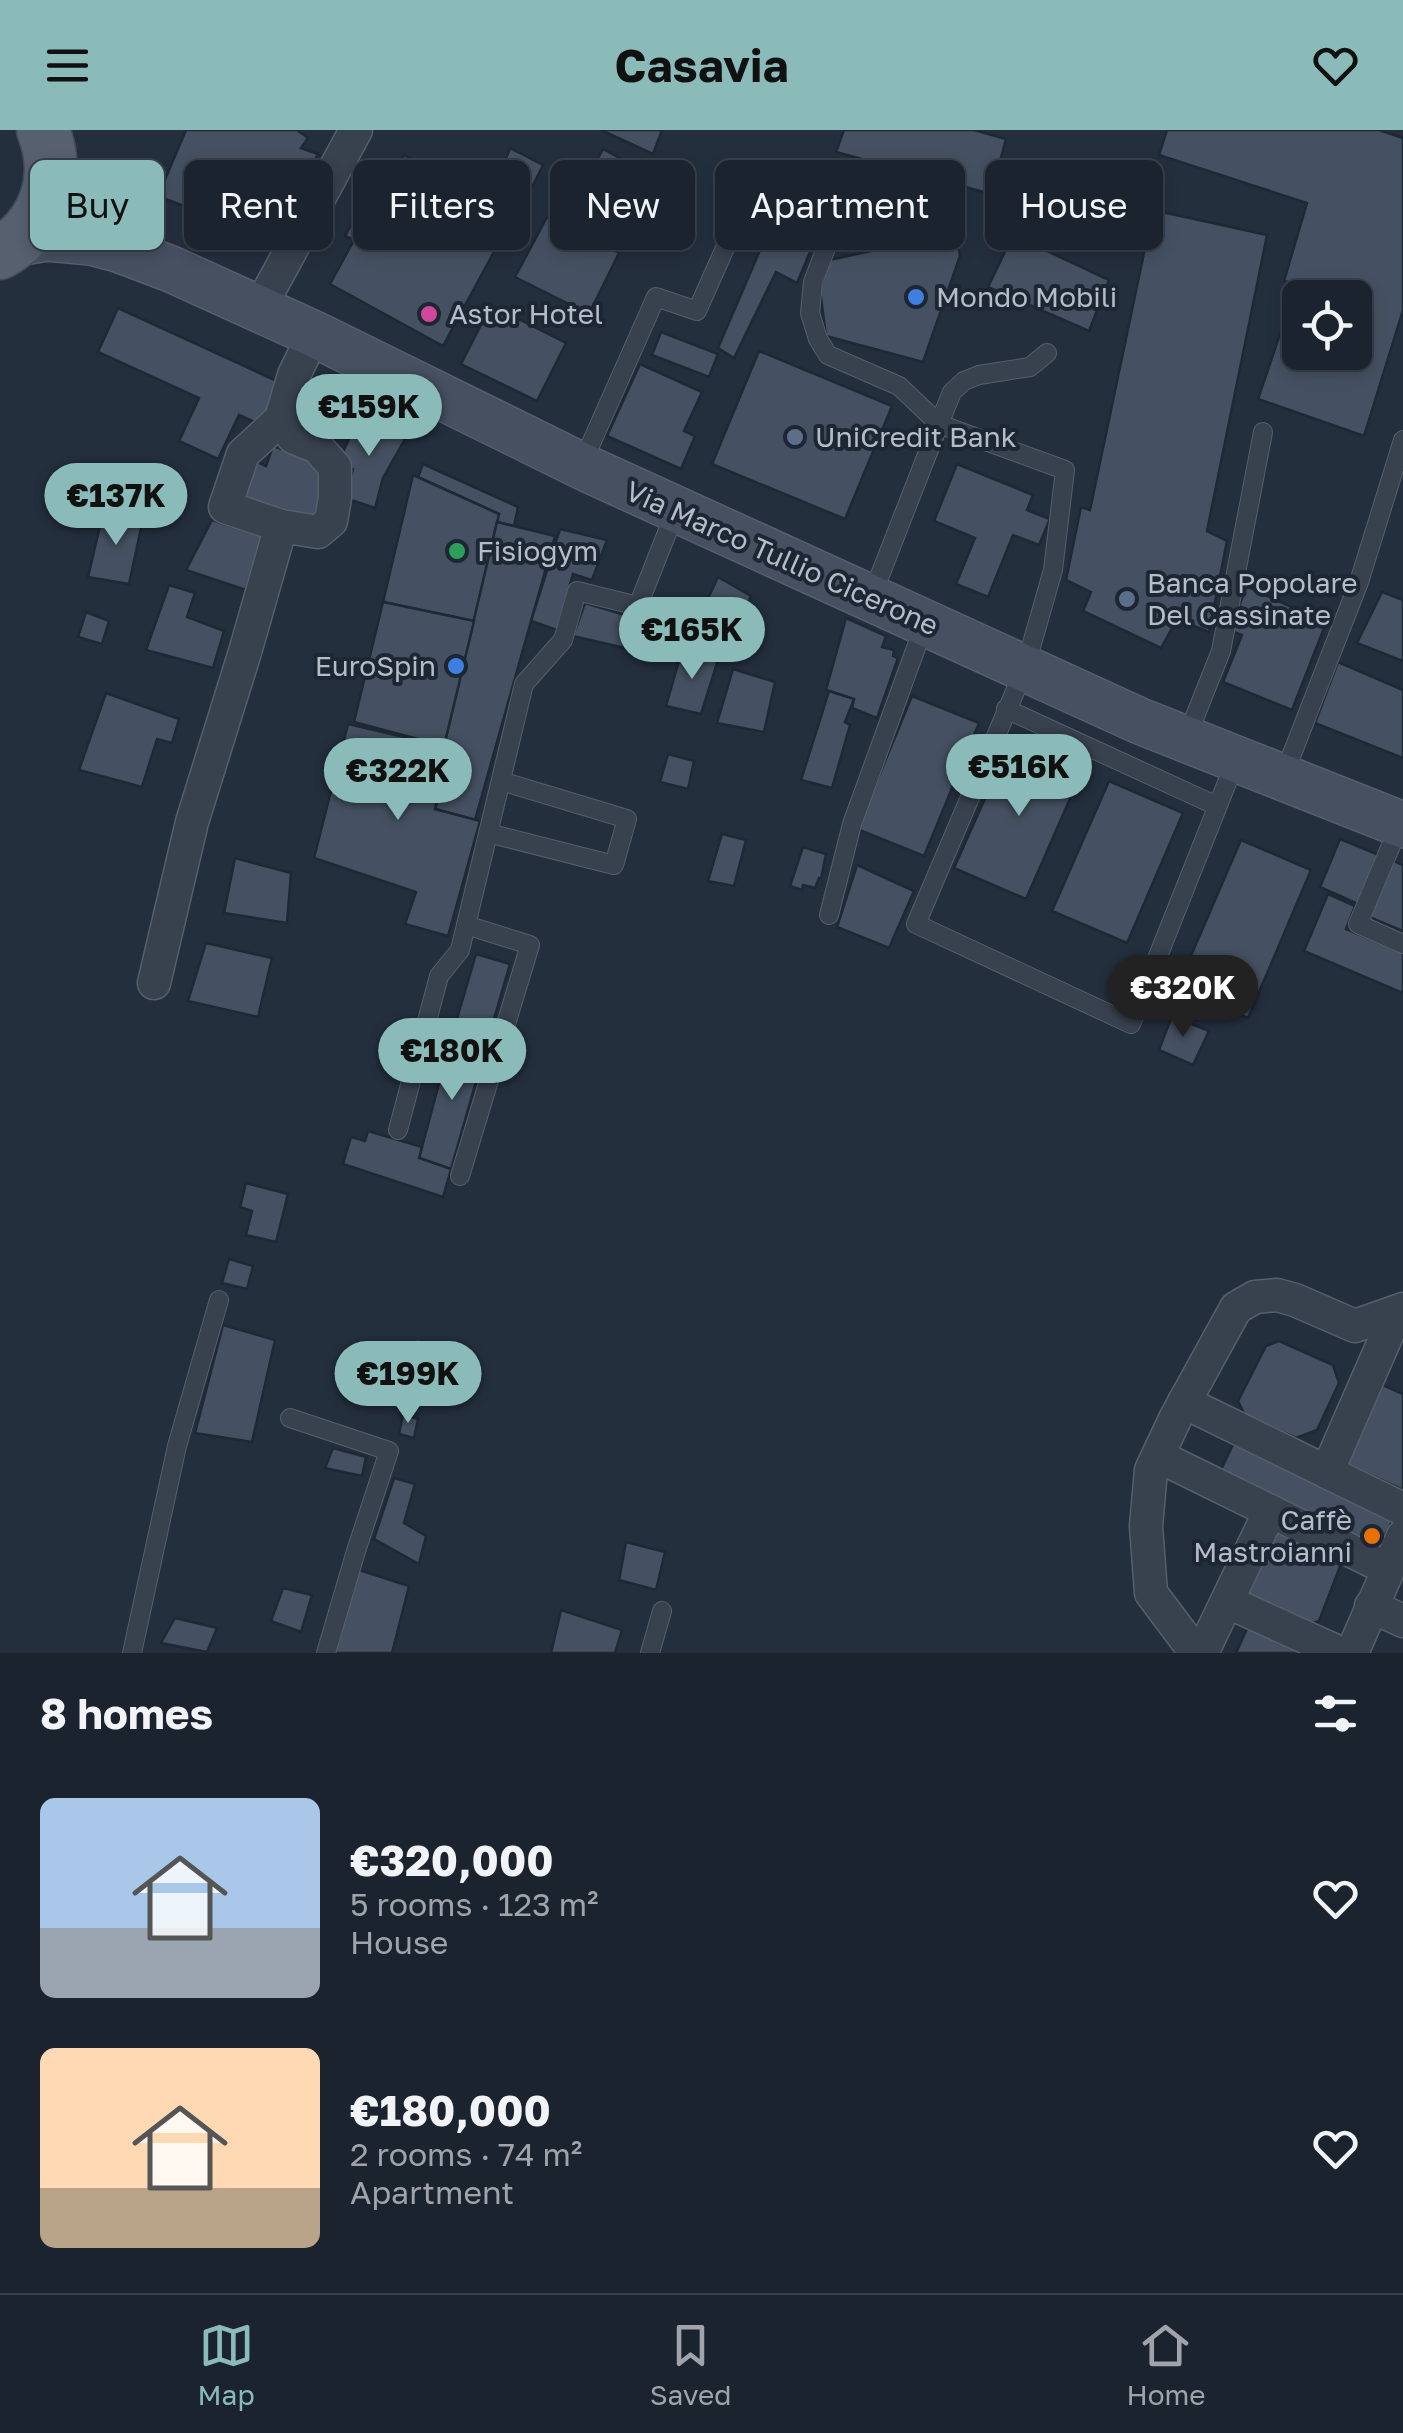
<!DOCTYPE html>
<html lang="en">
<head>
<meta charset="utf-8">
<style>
	body { margin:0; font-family:"Golos Text",sans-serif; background:#282f3a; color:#f1f3f6; height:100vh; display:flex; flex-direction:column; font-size:38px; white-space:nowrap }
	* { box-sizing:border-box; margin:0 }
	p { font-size:32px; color:#a0a4aa }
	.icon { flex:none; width:55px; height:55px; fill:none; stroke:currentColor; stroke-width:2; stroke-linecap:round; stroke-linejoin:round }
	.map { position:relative; height:1523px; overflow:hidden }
	.drawer { display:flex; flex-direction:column; background:#1b232e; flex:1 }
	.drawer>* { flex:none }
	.top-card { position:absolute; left:30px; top:30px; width:1345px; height:90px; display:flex; gap:20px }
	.buttons { position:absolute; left:1282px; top:150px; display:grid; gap:20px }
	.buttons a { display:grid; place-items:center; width:90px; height:90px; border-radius:15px; background:#1b232e; box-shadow:0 5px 15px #0003,0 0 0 2px #39404a; font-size:50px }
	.price { position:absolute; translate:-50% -85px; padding:0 22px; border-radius:35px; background:#8bbbb9; color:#111; font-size:32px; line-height:65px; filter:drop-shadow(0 2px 5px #0008) }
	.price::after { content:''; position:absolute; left:50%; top:60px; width:30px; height:22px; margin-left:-15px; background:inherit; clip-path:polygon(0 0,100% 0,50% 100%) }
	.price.on { background:#222; color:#fff }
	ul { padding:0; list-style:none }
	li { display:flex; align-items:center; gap:30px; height:250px; padding:0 40px }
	li span { display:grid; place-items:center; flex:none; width:280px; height:200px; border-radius:15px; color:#555 }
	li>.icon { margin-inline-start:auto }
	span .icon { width:120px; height:120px; fill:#fffc; stroke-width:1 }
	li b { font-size:42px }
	h2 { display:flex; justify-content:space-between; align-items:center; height:120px; padding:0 40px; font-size:42px }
	.chip { padding:0 35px; border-radius:15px; background:#1b232e; box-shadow:0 5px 15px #0003,0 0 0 2px #39404a; font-size:35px; line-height:90px }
	.chip.on { background:#8bbbb9; color:#111 }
	header { display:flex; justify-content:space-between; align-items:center; height:130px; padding:0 40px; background:#8bbbb9; color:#111; font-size:45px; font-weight:700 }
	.dock { display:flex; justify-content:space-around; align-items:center; height:140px; border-top:2px solid #39404a; background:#1b232e; font-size:28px; color:#a0a4aa }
	.dock a { display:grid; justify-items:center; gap:5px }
	.dock .on { color:#8bbbb9 }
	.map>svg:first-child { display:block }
</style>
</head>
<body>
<header><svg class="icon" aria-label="menu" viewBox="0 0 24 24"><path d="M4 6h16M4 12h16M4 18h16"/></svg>Casavia<svg class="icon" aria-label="heart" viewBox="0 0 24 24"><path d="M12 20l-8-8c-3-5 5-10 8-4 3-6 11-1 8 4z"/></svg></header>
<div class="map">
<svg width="1403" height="1523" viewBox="0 0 1403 1523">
	<rect width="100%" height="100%" fill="#242f3e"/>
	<path fill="#394c67" d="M417,1210L442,1217L431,1257L406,1250Z"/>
	<g fill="#455162" stroke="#1f2835" stroke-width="2.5" fill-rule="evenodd">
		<path d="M186,0H297L308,8L301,18L318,24L297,65L249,42L216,119L187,108L199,82L158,66Z"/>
		<path d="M601,0H662L653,24Z"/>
		<path d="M844,0H974L1006,9L991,64L836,22Z"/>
		<path d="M1167,0H1379L1403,8V180L1364,306L1258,269L1297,154L1284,151L1307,73L1159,25ZM1300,168H1355V222H1300Z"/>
		<path d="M510,18L543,35L532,57L501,42Z"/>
		<path d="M603,19L625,31L600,87L573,74Z"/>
		<path d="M404,25L514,85L443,216L330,154L354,110L345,106L374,54L385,60Z"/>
		<path d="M818,43L839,53L797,153L776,142L734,228L718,218L770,97L792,106Z"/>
		<path d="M1153,80L1267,105L1207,401L1227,411L1209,502L1177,489L1161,518L1083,481L1091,462L1066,450L1081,377L1090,380Z"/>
		<path d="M547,87L619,123L589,184L515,147Z"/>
		<path d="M956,103L960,126L923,232L826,206L820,160L829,130Z"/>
		<path d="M1013,105L1109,150L1089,201L988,157Z"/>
		<path d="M491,175L566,213L537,271L461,234Z"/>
		<path d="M118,178L281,253L261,295L239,285L218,329L179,311L199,268L98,222Z"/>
		<path d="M661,202L718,224L709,247L652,225Z"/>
		<path d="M759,221L892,276L845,389L712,334Z"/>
		<path d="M640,234L702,262L684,301L695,306L681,339L607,306Z"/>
		<path d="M361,282L405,309L383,348L375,378L345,368L353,339L339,331Z"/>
		<path d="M273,316L329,335L324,377L314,390L236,369L250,329L266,336Z"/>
		<path d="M423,334L518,377L514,396L497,392L499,384L418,347Z"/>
		<path d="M957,334L1033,365L1027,380L1050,389L1039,415L1013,405L988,467L956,454L975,408L934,391Z"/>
		<path d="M413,345L499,384L474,491L383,472Z"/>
		<path d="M103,383L143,389L129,454L88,447Z"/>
		<path d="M212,390L262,406L246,460L186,440Z"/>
		<path d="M497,392L555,406L475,690L435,679L451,618L444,616Z"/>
		<path d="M560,399L607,410L592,450L573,444L557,500L531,491Z"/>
		<path d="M718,447L751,466L729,519L693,501Z"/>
		<path d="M169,455L195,463L187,487L224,501L213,538L146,520Z"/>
		<path d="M1246,456L1326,493L1292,580L1223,552L1242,505L1231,501Z"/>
		<path d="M1382,462L1403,470V531L1357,513Z"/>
		<path d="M383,472L474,491L444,616L354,592Z"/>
		<path d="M585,473L675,500L668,528L573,506Z"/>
		<path d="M86,482L109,491L102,514L78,507Z"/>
		<path d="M846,488L886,506L882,517L894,520L893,526L898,528L877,588L852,578L854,569L826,560Z"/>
		<path d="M682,520L718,530L701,584L666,576Z"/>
		<path d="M1338,532L1403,560V628L1315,593Z"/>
		<path d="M733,539L775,552L764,602L717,593Z"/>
		<path d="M829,561L854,569L845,592L850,595L832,658L801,650Z"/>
		<path d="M106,563L179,589L172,613L157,609L142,657L79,640Z"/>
		<path d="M912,566L979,593L924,726L857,699Z"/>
		<path d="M348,594L451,618L435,679L480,691L448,806L405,794L416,762L314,728Z"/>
		<path d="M1012,608L1083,639L1026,769L954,738Z"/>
		<path d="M668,624L694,631L688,659L660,652Z"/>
		<path d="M1109,651L1183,683L1127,813L1052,781Z"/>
		<path d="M722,704L746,710L734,756L708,751Z"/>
		<path d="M1340,709L1379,725L1358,774L1320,757Z"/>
		<path d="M1241,710L1311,740L1248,888L1177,858Z"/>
		<path d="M803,717L826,724L821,749L819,748L815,758L803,755L802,760L790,756Z"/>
		<path d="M235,728L291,743L287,793L224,783Z"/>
		<path d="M1391,730L1403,735V801L1367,786Z"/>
		<path d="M857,735L914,761L889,818L837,797Z"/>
		<path d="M1328,764L1355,776L1346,799L1403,823V863L1304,821Z"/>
		<path d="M206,813L272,828L258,887L188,871Z"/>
		<path d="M476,824L510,834L485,920L451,909Z"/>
		<path d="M1172,886L1209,901L1193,935L1159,920Z"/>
		<path d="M451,909L485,920L451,1039L419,1028Z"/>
		<path d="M368,1001L422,1017L419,1028L451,1039L443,1067L343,1034L351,1007L365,1011Z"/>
		<path d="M246,1053L288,1064L276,1112L246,1105L252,1081L240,1077Z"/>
		<path d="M229,1129L253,1136L247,1159L222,1153Z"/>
		<path d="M223,1195L275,1210L252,1312L195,1303Z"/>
		<path d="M1279,1211L1333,1235L1339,1253L1317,1300L1296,1308L1245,1285L1238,1271L1266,1216Z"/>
		<path d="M1383,1255L1403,1264V1360L1342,1332Z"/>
		<path d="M403,1284L418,1289L414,1308L399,1304Z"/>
		<path d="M1235,1310L1394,1388L1377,1421L1219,1344Z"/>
		<path d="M333,1318L366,1327L362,1346L325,1338Z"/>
		<path d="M394,1348L415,1354L404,1393L426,1406L419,1434L374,1409Z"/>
		<path d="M1273,1392L1338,1422L1341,1434L1319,1491L1304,1496L1247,1470L1241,1455Z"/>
		<path d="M626,1412L665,1422L656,1460L619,1450Z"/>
		<path d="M356,1439L409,1456L392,1523H332Z"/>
		<path d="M283,1458L312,1465L301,1502L271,1491Z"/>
		<path d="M561,1480L622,1500L615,1523H551Z"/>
		<path d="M175,1488L217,1498L207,1522L161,1513Z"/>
		<path d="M1250,1492L1302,1514L1298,1523H1236Z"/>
	</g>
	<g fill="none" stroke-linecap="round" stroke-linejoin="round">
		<defs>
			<g id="lane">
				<path d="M944,78L836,92L813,152L810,183L818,209L828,225L899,256L939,294L952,262L964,251L979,245L1030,237L1047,223"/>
				<path d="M581,336L656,167L697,181L725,118"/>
				<path d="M871,468L939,294L1065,340L1053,440L1025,538L916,794L1131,894L1236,630"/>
				<path d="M1006,579L1217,676"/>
				<path d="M1186,609L1221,521L1263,302"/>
				<path d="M1283,647L1359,452L1403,310"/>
				<path d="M1400,694L1358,794L1403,814"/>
				<path d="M488,703L614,735L627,689L501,651"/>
				<path d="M829,785L852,694L925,493"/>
				<path d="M398,1000L439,846L460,820L524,554L563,510L577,461L638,476L676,380"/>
				<path d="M460,1046L530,815L466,795"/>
				<path d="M290,1288L389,1321L356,1421L326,1523"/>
				<path d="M132,1523L177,1316L219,1170"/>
				<path d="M650,1523L662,1481"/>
			</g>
			<g id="street">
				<path d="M259,179L356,0"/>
				<path d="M281,289L293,307L317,317L335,337V368L331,391L318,402L281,396L225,377L243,324L281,289L294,245L314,204"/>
				<path d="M154,853L192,692L245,522L281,396"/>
				<path d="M1397,1182L1327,1342L1403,1379"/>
				<path d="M1184,1272L1327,1342"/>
				<path d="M1158,1326L1388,1439"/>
				<path d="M1228,1472L1340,1523"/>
				<path d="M1371,1476L1403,1491"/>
				<path d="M1196,1523L1151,1463L1146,1396L1151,1340L1175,1289L1236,1178L1255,1167L1277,1165L1295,1170L1355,1196L1403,1179"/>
				<path d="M1202,1523L1270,1381"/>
				<path d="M1352,1523L1403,1406"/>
			</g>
			<g id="secondary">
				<path d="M52,33C76,75 95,90 136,116"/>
				<path d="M17,113L47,108L91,112L118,119L171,139L314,204L590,340L1140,591L1403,695"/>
			</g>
			<path id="primary" d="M0,123C45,97 62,48 43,0"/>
		</defs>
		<use href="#lane" stroke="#565f6c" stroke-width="20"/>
		<use href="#street" stroke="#565f6c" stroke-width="35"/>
		<use href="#secondary" stroke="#565f6c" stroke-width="48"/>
		<use href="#primary" stroke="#414a57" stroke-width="55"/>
		<use href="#lane" stroke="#38414e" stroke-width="18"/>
		<use href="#street" stroke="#38414e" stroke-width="32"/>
		<use href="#secondary" stroke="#465061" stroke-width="45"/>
		<use href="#primary" stroke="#56606e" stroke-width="52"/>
	</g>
	<g fill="#3f7fe0" stroke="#1d2633" stroke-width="4">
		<circle cx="916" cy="167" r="10"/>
		<circle cx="456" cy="536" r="10"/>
	</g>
	<circle fill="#d1479c" stroke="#1d2633" stroke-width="4" cx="429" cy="184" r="10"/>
	<g fill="#5c6f8a" stroke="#1d2633" stroke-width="4">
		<circle cx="795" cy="307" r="10"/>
		<circle cx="1127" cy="469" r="10"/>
	</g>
	<circle fill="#2e9e5b" stroke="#1d2633" stroke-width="4" cx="457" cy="421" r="10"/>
	<circle fill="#e8710a" stroke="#1d2633" stroke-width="4" cx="1372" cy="1406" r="10"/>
	<g text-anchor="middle" stroke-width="8" stroke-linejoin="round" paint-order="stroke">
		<g font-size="28" fill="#b4bcc9" stroke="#1d2633" text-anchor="start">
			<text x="936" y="177">Mondo Mobili</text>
			<text x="449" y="194">Astor Hotel</text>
			<text x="815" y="317">UniCredit Bank</text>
			<text x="477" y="431">Fisiogym</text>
			<text x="1147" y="463">Banca Popolare<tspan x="1147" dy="32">Del Cassinate</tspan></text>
			<text x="436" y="546" text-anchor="end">EuroSpin</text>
			<text x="1352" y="1400" text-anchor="end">Caffè<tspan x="1352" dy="32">Mastroianni</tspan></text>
		</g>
		<g font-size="28" fill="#b4bcc9" stroke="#1d2633">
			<text transform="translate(782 428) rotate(24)" y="10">Via Marco Tullio Cicerone</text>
		</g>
	</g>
</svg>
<div class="buttons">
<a><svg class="icon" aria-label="locate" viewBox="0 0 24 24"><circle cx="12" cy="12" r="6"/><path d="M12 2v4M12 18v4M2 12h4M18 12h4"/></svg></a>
</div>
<b class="price" style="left:369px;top:329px">€159K</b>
<b class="price" style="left:116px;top:418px">€137K</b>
<b class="price" style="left:692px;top:552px">€165K</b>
<b class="price" style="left:1019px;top:689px">€516K</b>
<b class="price" style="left:398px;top:693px">€322K</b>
<b class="price on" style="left:1183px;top:910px">€320K</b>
<b class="price" style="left:452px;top:973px">€180K</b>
<b class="price" style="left:408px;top:1296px">€199K</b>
<div class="top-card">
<a class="chip on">Buy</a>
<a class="chip">Rent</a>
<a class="chip">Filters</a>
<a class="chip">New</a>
<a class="chip">Apartment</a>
<a class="chip">House</a>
</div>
</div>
<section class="drawer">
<h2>8 homes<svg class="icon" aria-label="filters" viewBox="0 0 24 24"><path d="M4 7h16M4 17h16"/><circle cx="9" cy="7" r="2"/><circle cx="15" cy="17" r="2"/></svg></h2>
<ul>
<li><span style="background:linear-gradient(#a9c7e8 65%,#9aa5b1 0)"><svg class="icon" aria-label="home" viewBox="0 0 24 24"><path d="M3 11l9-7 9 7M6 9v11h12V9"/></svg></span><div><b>€320,000</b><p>5 rooms · 123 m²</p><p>House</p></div><svg class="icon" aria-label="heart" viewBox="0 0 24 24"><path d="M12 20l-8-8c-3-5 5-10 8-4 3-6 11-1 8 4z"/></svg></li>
<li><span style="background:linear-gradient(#ffd9b3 70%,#b9a48a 0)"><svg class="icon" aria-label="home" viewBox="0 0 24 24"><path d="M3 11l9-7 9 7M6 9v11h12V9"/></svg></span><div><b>€180,000</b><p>2 rooms · 74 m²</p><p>Apartment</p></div><svg class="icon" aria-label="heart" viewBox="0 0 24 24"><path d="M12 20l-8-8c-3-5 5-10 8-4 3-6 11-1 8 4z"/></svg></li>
</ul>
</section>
<nav class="dock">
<a class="on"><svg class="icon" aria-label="map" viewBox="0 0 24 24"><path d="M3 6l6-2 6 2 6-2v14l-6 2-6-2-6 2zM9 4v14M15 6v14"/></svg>Map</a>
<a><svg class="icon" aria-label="saved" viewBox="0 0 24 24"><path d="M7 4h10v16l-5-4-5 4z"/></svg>Saved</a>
<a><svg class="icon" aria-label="home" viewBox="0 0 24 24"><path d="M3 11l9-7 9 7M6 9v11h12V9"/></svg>Home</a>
</nav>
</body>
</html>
